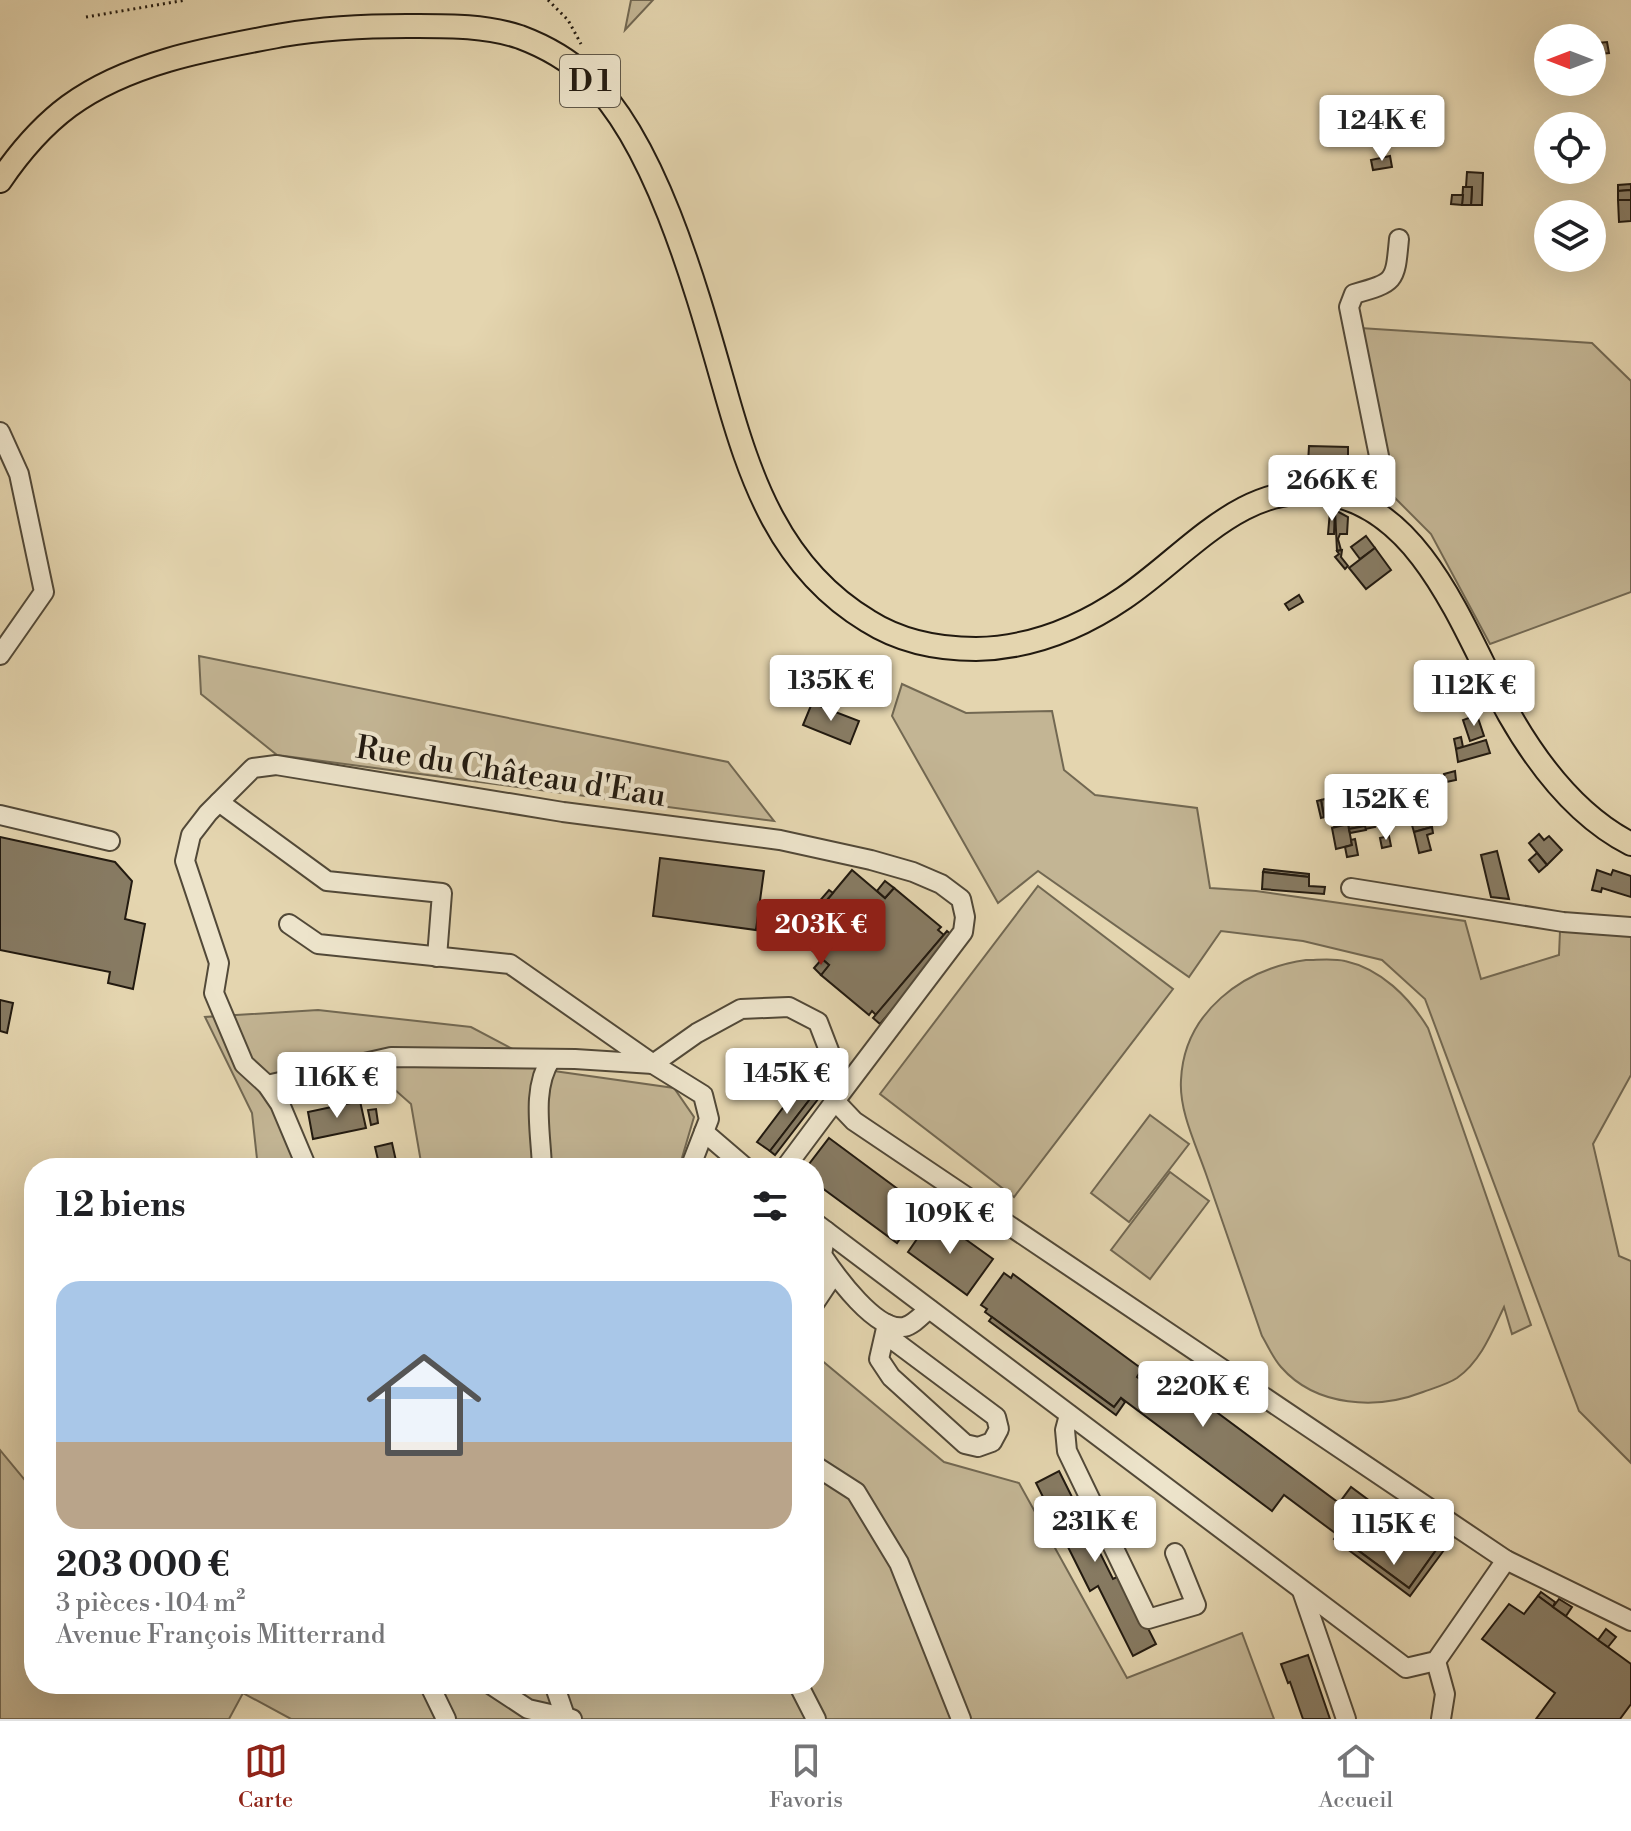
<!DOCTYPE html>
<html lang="fr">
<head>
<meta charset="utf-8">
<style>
	body { margin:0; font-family:"Libre Bodoni",serif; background:#f6f6f6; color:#202124; height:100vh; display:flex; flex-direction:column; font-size:30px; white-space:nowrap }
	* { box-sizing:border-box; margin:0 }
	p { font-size:26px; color:#757577 }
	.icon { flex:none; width:44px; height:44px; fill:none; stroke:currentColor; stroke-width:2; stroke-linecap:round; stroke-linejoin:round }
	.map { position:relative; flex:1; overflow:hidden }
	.panel { position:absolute; left:24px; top:1158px; width:800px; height:536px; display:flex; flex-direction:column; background:#fff; border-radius:32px; box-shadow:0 8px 32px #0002 }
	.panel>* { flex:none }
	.needle { width:52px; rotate:270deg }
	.tools { position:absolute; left:1534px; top:24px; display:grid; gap:16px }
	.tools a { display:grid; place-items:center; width:72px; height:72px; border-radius:50%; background:#fff; box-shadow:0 8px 32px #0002; font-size:40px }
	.price { position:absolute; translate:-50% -68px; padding:0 18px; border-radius:8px; background:#fff; color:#222; font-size:26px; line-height:52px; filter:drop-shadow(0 2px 4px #0008) }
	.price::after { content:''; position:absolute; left:50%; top:48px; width:24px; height:18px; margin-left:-12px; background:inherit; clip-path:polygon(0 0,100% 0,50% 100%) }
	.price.on { background:#8f2418; color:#fff }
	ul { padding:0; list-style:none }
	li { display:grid; align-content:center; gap:16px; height:424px; padding:0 32px }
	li+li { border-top:2px solid #e0e0e0 }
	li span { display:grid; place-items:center; height:248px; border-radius:24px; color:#555 }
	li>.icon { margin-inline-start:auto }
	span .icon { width:144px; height:144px; fill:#fffc; stroke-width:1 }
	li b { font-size:34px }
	h2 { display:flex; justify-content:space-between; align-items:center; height:96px; padding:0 32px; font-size:34px }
	.tabs { display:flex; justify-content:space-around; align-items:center; height:112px; border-top:2px solid #e0e0e0; background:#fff; font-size:22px; color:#757577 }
	.tabs a { display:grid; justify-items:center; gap:4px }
	.tabs .on { color:#8f2418 }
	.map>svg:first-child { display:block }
</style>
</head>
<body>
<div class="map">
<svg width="1631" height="1719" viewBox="0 0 1631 1719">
	<rect width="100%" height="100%" fill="#e4d5af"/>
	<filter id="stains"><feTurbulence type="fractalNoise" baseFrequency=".0025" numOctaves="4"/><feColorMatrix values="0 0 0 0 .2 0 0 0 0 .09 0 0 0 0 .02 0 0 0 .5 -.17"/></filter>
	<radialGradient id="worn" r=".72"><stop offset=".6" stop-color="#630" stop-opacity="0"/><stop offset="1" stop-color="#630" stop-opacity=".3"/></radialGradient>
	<g fill="#c3b594" stroke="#726852" stroke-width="2">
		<path d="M631,0H653L625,30Z"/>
		<path d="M1360,328L1592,343L1631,381V592L1490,644L1431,534L1390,493Z"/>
		<path d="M199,656L728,762L774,821L277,755L201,694Z"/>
		<path d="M902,684L966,713L1052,711L1064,770L1095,795L1197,808L1210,888L1256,891L1465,921L1481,979L1559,955L1560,931L1631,934V1075L1593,1144L1619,1256L1631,1261V1463L1579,1411L1425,999L1382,960L1303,941L1221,931L1189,977L1038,871L998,903L892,716Z"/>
		<path d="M1038,886L1173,989L1014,1197L880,1094Z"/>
		<path d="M1306,960C1318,960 1333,958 1345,961C1381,969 1409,997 1428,1028L1531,1325L1512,1334L1504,1307C1492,1332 1481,1361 1457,1378C1448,1384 1434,1388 1423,1392C1377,1410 1316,1407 1281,1367C1273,1358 1268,1346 1262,1336C1243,1282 1225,1228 1206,1174C1196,1145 1179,1111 1181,1080C1184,1012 1243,969 1306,960Z"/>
		<path d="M318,1010L471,1027L554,1071L674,1088L694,1117L679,1168H422L411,1104L368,1066L276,1090L300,1168H258L252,1113L205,1017Z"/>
		<path d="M1150,1115L1189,1144L1129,1222L1091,1193Z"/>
		<path d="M1170,1172L1209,1201L1150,1279L1111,1250Z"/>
		<path d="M814,1354L944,1462L1019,1483L1127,1678L1242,1633L1274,1719H291L243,1693L229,1719H0V1450L34,1491V1684H814Z"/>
	</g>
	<g fill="#877b63" stroke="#221a10" stroke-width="2">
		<path d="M1607,42L1609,53L1600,54L1598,43Z"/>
		<path d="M1390,156L1392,167L1373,170L1371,160Z"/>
		<path d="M1467,172L1483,173L1482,205H1471L1472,187H1466Z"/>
		<path d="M1631,184V190L1618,191V185Z"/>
		<path d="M1463,187H1472L1471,205H1462Z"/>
		<path d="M1631,190V200H1618V191Z"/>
		<path d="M1452,195H1463L1462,205L1451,204Z"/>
		<path d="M1618,200H1631V221L1619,222Z"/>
		<path d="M1309,446L1348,447V464L1308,463Z"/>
		<path d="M1335,510L1348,517L1347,534H1340L1338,539L1341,550L1337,551Z"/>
		<path d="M1335,510L1334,534H1328L1330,511Z"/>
		<path d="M1366,536L1375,548L1360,559L1351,547Z"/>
		<path d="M1375,548L1391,570L1366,589L1349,568Z"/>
		<path d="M1342,550L1341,557L1348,566L1345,569L1335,557L1339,554L1337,551Z"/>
		<path d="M1299,595L1303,602L1289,610L1285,604Z"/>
		<path d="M1466,693L1469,702L1451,708L1449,700Z"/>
		<path d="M812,703L859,721L850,744L803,725Z"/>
		<path d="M1477,715L1484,736L1470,741L1463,720Z"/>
		<path d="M1461,737L1463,747L1456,749L1454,739Z"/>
		<path d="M1486,740L1490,753L1458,762L1456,749Z"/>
		<path d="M1455,771L1456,780L1446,782L1444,774Z"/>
		<path d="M1393,783L1396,796L1387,798L1389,806L1378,808L1376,801L1347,807L1345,796Z"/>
		<path d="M1336,796H1345L1347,807L1324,817L1321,800Z"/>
		<path d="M1321,800L1324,817L1321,818L1317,801Z"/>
		<path d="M1425,800L1432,827L1414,832L1406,805Z"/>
		<path d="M1373,815L1375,827L1365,829V826L1349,829L1346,818Z"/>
		<path d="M1347,820L1348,824L1334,828L1335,823Z"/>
		<path d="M1348,824L1352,845L1336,849L1332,828Z"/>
		<path d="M1365,826L1366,830L1350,833L1349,829Z"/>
		<path d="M1432,827L1433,833L1427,835L1431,850L1419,853L1414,832Z"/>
		<path d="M1539,834L1544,840L1549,836L1562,850L1547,865L1529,843Z"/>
		<path d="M1389,836L1391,846L1382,848L1380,838Z"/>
		<path d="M0,837L115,862L132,881L125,919L145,924L133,989L108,983L110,972L0,950Z"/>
		<path d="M1355,839L1358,855L1347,857L1345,847L1352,845L1351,840Z"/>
		<path d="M1497,851L1509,899L1491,897L1481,855Z"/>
		<path d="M1537,853L1547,865L1539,872L1529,860Z"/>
		<path d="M660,858L764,871L756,930L653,916Z"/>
		<path d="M1264,869L1309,874V877L1263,872Z"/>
		<path d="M852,870L885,898L894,888L941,927L938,930L944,935L876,1015L872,1011L869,1015L821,975L829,965L796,937Z"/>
		<path d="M1597,870L1611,875L1613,870L1631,876V897L1602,888L1601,892L1592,890Z"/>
		<path d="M1263,872L1309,877V886L1325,887L1324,894L1262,889Z"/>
		<path d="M885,881L894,888L885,898L877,891Z"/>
		<path d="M829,890L833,893L814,915L810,912Z"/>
		<path d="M947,931L954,937L880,1024L873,1018Z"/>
		<path d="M822,959L829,965L821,975L814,968Z"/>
		<path d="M0,1000L13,1003L7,1033L0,1031Z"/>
		<path d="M804,1080L817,1090L770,1151L757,1142Z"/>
		<path d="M817,1090L822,1094L775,1155L770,1151Z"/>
		<path d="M360,1101L366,1128L313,1139L308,1112Z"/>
		<path d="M376,1109L378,1123L371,1125L368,1110Z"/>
		<path d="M829,1138L922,1207L897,1243L814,1182V1168H806Z"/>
		<path d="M392,1143L396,1161L379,1164L375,1147Z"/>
		<path d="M933,1216L993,1259L967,1295L908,1252Z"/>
		<path d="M1004,1273L1011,1278L1013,1274L1142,1369L1137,1377L1165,1397L1176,1382L1339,1503L1351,1487L1436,1550L1409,1588L1284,1495L1272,1511L1121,1398L1114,1407L985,1312L987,1309L981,1305Z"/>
		<path d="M992,1317L1114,1407L1121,1398L1125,1402L1116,1415L989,1321Z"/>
		<path d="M1059,1471L1113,1579L1121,1575L1156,1644L1133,1656L1098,1586L1090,1591L1036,1483Z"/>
		<path d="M1337,1535L1409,1588L1439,1546L1444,1550L1410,1596L1334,1539Z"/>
		<path d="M1541,1592L1555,1602L1553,1607L1538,1596Z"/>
		<path d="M1538,1596L1631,1664V1704L1620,1719H1536L1555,1693L1482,1639L1509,1604L1524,1614Z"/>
		<path d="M1559,1599L1572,1607L1566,1616L1553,1607Z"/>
		<path d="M1606,1629L1616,1637L1608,1647L1598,1640Z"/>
		<path d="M1308,1655L1330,1719H1303L1290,1682L1288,1683L1281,1664Z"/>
	</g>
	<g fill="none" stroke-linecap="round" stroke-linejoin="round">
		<defs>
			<g id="minor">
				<path d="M0,432L19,474L44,592L0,655"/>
				<path d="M1366,506L1378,482L1381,466L1349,307L1354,294C1396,282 1395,282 1399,239"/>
				<path d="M219,802L327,881L442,893L437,957"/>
				<path d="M0,815L110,841"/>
				<path d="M1351,888L1563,922L1631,927"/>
				<path d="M289,924L318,944L510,964L653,1064L703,1095L709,1119L690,1168"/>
				<path d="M267,1085L391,1057L575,1059L653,1064L697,1033L741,1009L789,1007L818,1022L833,1061L835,1101"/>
				<path d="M704,1132L746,1168"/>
				<path d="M307,1168L280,1104L267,1085L244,1064L214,993L219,963L185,861L191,835L208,813L253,768L276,765L563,812L780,840L871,860L913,872L941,884L961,899L965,917L963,932L835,1101"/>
				<path d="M542,1168C541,1133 531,1089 551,1059"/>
				<path d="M785,1168L835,1101L854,1121L1506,1560L1631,1621"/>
				<path d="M814,1222L1406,1668L1436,1661L1506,1560"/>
				<path d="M826,1231L822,1255C836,1276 876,1332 904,1327C913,1325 922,1315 929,1309"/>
				<path d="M814,1304L834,1274"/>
				<path d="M885,1334L996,1417L999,1429L992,1442L978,1447L965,1444L891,1377L879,1359L887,1324"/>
				<path d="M1069,1415L1065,1430L1067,1451L1148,1619L1196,1605L1175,1553"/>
				<path d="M814,1465L856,1492L899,1563L961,1719"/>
				<path d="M1302,1591L1346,1719"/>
				<path d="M1436,1661L1445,1694L1441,1719"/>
				<path d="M429,1684L446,1719"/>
				<path d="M490,1684L528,1709L572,1719"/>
				<path d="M554,1684L566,1719"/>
				<path d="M798,1684L816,1719"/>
			</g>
			<path id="major" d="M0,181C19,153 42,126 69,106C129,62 212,48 283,35C324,28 366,26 407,26C445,26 484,25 520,37C544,46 569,60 588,78C657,143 698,295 724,386C750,479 780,568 868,621C901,642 937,649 976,649C1029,648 1080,628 1124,598C1188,555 1243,479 1329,494C1426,511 1466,638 1509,714C1538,765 1578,817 1631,844"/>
		</defs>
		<use href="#minor" stroke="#524938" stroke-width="22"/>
		<use href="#major" stroke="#221a10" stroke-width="26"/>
		<g stroke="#221a10" stroke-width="3" stroke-dasharray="2 4" stroke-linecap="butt">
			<path d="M548,0L568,20L581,44"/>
			<path d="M86,17L186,0"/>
		</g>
		<use href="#minor" stroke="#ede4cb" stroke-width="18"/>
		<use href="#major" stroke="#e4d5af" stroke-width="22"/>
	</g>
	<g text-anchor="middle" stroke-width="8" stroke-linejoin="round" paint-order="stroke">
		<rect fill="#ede4cb" stroke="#5f5748" stroke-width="2" x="560" y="55" width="60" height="52" rx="6"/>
		<g font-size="30" font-weight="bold" fill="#221a10">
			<text x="590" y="91">D 1</text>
		</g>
		<g font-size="32" fill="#221a10" stroke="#ede4cb">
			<text transform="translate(511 771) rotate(9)" y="11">Rue du Château d'Eau</text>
		</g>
	</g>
	<rect width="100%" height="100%" filter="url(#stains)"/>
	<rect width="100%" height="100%" fill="url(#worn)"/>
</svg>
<div class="tools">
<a><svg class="needle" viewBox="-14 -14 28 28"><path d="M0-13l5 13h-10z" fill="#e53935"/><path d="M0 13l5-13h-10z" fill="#757577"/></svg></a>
<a><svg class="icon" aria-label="locate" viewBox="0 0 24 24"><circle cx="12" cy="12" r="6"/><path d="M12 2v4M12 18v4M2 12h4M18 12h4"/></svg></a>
<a><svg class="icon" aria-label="layers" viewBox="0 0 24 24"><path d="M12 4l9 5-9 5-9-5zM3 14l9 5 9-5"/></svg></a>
</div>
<b class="price" style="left:1382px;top:163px">124K €</b>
<b class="price" style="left:1332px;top:523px">266K €</b>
<b class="price" style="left:831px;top:723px">135K €</b>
<b class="price" style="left:1474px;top:728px">112K €</b>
<b class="price" style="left:1386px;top:842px">152K €</b>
<b class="price on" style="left:821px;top:967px">203K €</b>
<b class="price" style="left:787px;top:1116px">145K €</b>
<b class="price" style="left:337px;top:1120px">116K €</b>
<b class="price" style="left:950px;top:1256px">109K €</b>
<b class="price" style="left:1203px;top:1429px">220K €</b>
<b class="price" style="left:1095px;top:1564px">231K €</b>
<b class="price" style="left:1394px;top:1567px">115K €</b>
<section class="panel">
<h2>12 biens<svg class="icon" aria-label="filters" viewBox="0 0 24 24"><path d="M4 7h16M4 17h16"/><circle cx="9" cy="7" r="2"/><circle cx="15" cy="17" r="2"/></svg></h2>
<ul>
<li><span style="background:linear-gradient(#a9c7e8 65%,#b9a48a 0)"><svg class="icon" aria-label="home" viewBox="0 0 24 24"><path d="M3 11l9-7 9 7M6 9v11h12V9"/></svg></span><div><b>203 000 €</b><p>3 pièces · 104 m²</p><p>Avenue François Mitterrand</p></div></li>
</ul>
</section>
</div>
<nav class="tabs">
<a class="on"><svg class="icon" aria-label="map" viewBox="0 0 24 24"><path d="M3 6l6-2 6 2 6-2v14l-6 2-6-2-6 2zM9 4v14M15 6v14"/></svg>Carte</a>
<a><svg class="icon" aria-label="saved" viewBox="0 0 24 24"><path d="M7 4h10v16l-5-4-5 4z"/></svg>Favoris</a>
<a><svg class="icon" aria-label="home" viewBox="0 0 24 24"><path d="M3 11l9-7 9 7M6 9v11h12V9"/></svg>Accueil</a>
</nav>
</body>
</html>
